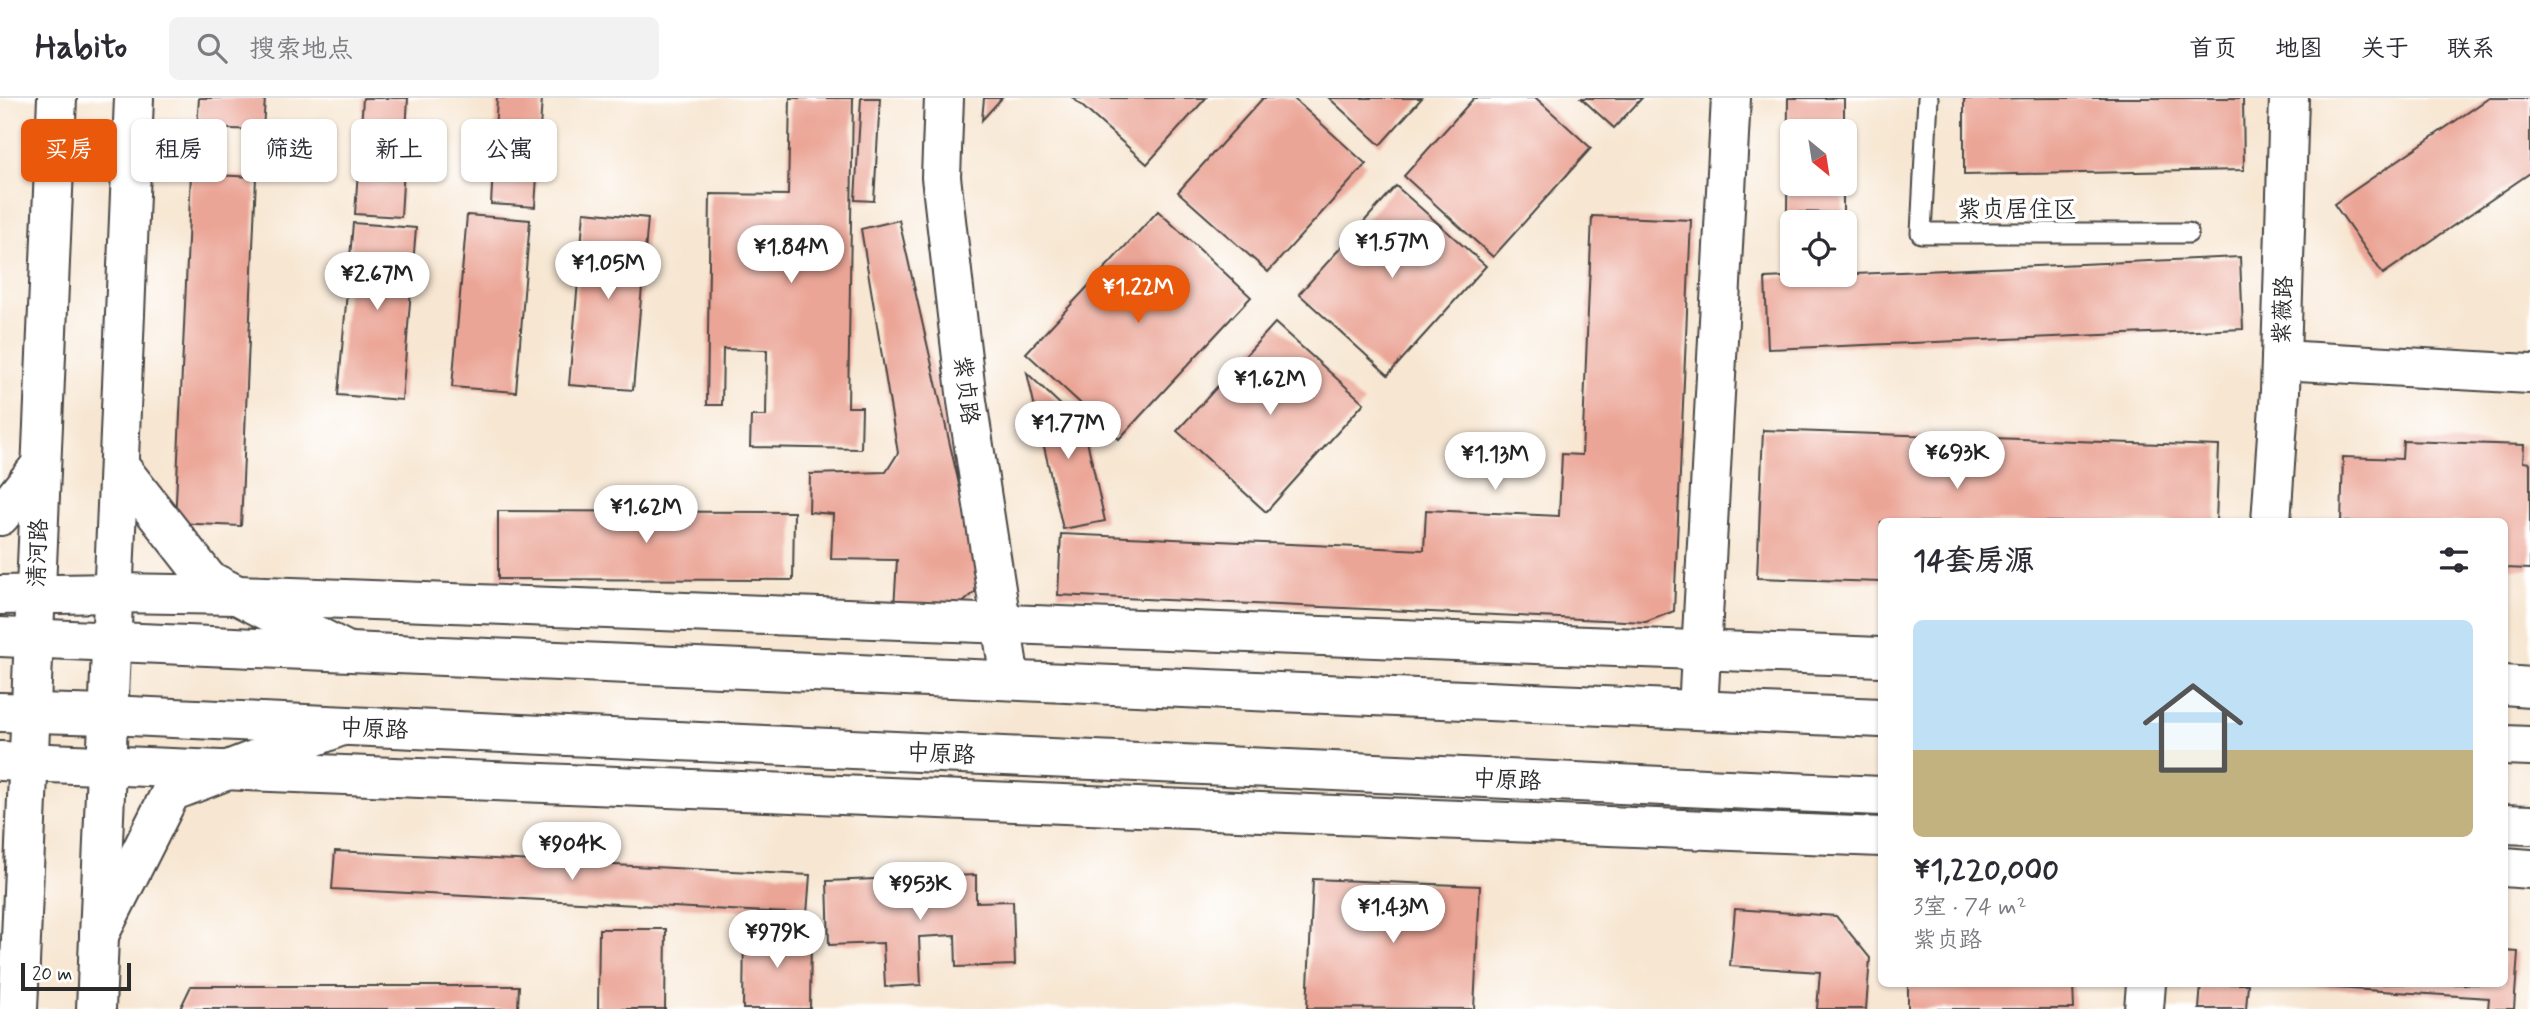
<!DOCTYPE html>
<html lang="zh">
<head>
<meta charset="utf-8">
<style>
	body { margin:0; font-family:Mynerve,"LXGW WenKai TC",sans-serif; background:#f2f2f3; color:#2b2b33; height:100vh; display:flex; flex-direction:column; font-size:26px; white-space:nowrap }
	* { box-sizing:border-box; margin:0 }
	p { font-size:23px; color:#7c7c81 }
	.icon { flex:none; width:38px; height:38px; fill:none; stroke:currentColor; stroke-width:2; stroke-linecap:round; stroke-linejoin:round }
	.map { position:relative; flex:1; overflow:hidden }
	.drawer { position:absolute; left:1878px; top:420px; width:630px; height:469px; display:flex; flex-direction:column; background:#fff; border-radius:10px; box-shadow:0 2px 5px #0004 }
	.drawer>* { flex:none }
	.guide { position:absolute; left:21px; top:21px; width:665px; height:63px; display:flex; gap:14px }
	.needle { width:46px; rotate:150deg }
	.tools { position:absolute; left:1780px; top:21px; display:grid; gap:14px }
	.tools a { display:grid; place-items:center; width:77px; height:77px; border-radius:10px; background:#fff; box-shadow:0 2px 5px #0004; font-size:35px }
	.scale { position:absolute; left:21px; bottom:18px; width:110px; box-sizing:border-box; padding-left:7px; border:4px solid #2b2b2b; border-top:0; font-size:19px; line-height:24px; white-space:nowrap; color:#2b2b2b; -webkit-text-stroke:5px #fff; paint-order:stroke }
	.price { position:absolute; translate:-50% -60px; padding:0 16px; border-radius:24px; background:#fff; color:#222; font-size:23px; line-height:46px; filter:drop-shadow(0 2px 4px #0008) }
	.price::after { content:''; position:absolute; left:50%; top:42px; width:21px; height:16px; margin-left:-10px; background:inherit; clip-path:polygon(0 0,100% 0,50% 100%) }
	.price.selected { background:#ea580c; color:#fff }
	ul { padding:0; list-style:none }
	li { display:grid; align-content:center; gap:14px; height:371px; padding:0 35px }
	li+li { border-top:2px solid #e1e1e2 }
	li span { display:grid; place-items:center; height:217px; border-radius:10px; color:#555 }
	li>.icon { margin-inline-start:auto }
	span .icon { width:126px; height:126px; fill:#fffc; stroke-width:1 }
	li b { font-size:30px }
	h2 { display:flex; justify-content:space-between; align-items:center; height:84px; padding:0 35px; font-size:30px }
	.tag { padding:0 24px; border-radius:10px; background:#fff; box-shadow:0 2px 5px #0004; font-size:24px; line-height:63px }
	.tag.selected { background:#ea580c; color:#fff }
	header { display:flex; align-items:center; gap:42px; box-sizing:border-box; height:98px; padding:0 35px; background:#fff; border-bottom:2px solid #e1e1e2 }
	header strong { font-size:33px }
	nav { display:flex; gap:38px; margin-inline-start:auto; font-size:24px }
	.search { width:490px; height:63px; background:#f2f2f3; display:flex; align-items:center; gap:18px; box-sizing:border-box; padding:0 24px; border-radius:10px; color:#7c7c81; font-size:26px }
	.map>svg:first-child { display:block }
</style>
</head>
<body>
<header>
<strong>Habito</strong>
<div class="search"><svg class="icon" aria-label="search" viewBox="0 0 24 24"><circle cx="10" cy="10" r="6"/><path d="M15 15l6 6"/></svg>搜索地点</div>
<nav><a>首页</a><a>地图</a><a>关于</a><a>联系</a></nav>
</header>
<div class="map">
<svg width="2530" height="911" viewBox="0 0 2530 911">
	<rect width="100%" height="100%" fill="#fff"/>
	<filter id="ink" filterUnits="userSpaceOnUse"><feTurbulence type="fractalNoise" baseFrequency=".0143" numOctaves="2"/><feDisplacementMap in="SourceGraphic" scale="14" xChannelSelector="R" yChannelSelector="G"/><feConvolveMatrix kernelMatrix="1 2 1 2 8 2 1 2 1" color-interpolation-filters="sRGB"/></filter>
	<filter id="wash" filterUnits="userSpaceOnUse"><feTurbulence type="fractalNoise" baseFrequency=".00686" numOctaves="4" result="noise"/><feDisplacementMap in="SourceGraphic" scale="28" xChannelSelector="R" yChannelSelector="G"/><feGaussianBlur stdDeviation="1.57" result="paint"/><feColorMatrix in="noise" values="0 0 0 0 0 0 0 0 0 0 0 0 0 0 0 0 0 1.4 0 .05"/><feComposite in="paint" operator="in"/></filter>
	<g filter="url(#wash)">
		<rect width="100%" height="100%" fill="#f7e6d1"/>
		<g id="blocks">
			<g fill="#eba596">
				<path d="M199,0H265L263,32L197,30Z"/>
				<path d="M363,0H408L401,119L355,116Z"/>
				<path d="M497,0H542L535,109L491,106Z"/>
				<path d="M790,0H853L848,309H862L861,351L750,349L751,318H766L767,252L723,251L722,307H707L710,96L788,97Z"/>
				<path d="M861,0H880L874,103L855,102Z"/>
				<path d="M984,0H1002L982,22Z"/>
				<path d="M1073,0H1206L1147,66Z"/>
				<path d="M1263,0H1293L1366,66L1268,174L1178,94Z"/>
				<path d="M1329,0H1422L1380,47Z"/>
				<path d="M1474,0H1536L1591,50L1493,159L1404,78Z"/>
				<path d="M1581,0H1642L1614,30Z"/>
				<path d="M1788,0H1844V33H1792V86H1843V115L1787,114Z"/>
				<path d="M2045,0H2243L2244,72L1964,77V1Z"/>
				<path d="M2489,0H2530V75L2383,176L2334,106Z"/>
				<path d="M191,76L256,79L241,428L175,425Z"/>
				<path d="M1396,88L1486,168L1388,277L1299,196Z"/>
				<path d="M1158,113L1251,199L1119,341L1026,255Z"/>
				<path d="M584,114L648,120L633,292L569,287Z"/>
				<path d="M467,117L530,122L516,294L452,289Z"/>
				<path d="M1592,118L1691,122L1674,513L1646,524L1058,497L1061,436L1424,452L1426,412L1559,418L1562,356L1582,357Z"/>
				<path d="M899,122L978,470L975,494L952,514L894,510L897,462L831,461L833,416L809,414L810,376L886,374L898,355L861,131Z"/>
				<path d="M353,125L416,130L402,302L338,297Z"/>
				<path d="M2240,159L2243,231L1768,251L1765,180Z"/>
				<path d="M1275,225L1364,305L1266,414L1177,333Z"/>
				<path d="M1027,275L1084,329L1105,423L1063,431Z"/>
				<path d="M1763,332L2219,348L2216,424H1881V484L1757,480Z"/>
				<path d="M2403,343L2524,347L2523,364L2530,365V471L2504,470V424H2341L2343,359L2402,361Z"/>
				<path d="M498,413L794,414L793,482L498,481Z"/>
				<path d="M335,753L810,777L807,816L332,791Z"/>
				<path d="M976,777V804L1013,803L1015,867L956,869L955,837L919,839L921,887L885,889L883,845L829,847L827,783Z"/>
				<path d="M1313,781L1480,788L1474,911L1307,910Z"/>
				<path d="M1735,811L1836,818L1870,860L1866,911H1817L1820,874L1730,868Z"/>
				<path d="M599,831H666L665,911H598Z"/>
				<path d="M744,833H811L810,911H743Z"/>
				<path d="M2504,853L2518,854L2514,911H2488L2489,900L2305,888V886H2504Z"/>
				<path d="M1908,886H2073L2074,911H1908Z"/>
				<path d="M2201,886H2248L2246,911H2199Z"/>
				<path d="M191,888H519L518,911H180Z"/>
			</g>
		</g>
	</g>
	<g filter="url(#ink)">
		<use href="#blocks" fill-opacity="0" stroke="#4a4744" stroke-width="2"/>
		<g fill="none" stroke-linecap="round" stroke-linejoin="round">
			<defs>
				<path id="service" d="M1928,0L1921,135H2188"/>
				<g id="minor">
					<path d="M2281,262L2530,276"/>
					<path d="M2271,424L2280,293L2289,0"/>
					<path d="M1698,612L1731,0"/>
					<path d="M2144,911L2146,886"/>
				</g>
				<g id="tertiary">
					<path d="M944,0L941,79L967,303L1010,582"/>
					<path d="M119,368L208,482L346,553"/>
					<path d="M0,418L41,367"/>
					<path d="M0,497L113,495L238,497L1881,559"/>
					<path d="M2504,587L2530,589"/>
					<path d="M0,663L1881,739"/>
					<path d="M2504,769L2530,771"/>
					<path d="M99,837L171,694L342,628"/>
				</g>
				<g id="secondary">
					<path d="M0,539L1881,620"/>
					<path d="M0,614L108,617L1881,698"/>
					<path d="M2504,647L2530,648"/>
					<path d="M2504,726L2530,727"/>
				</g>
				<g id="primary">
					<path d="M18,911L57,0"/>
					<path d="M96,911L134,0"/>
				</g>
			</defs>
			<use href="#service" stroke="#4a4744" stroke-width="23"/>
			<use href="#minor" stroke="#4a4744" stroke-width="42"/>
			<use href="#tertiary" stroke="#4a4744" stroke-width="42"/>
			<use href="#secondary" stroke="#4a4744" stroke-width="42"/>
			<use href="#primary" stroke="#4a4744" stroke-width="42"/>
			<use href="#service" stroke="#fff" stroke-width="19"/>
			<use href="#minor" stroke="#fff" stroke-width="38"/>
			<use href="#tertiary" stroke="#fff" stroke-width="38"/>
			<use href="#secondary" stroke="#fff" stroke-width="38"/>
			<use href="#primary" stroke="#fff" stroke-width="38"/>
		</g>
	</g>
	<g text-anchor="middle" stroke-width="7" stroke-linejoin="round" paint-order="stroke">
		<g font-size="23" fill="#2b2b2b" stroke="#fff">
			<text transform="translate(2282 212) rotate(-88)" y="8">紫薇路</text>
			<text transform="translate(967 292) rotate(83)" y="8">紫贞路</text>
			<text transform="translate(37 455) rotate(-88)" y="8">清河路</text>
			<text transform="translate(374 630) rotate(3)" y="8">中原路</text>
			<text transform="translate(941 655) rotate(3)" y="8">中原路</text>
			<text transform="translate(1507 681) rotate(3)" y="8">中原路</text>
		</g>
		<g font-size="24" fill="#2b2b2b" stroke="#fff">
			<text x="2017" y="119">紫贞居住区</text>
		</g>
	</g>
</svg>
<div class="tools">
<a><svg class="needle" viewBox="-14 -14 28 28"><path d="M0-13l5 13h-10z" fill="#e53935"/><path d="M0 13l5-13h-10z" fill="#7c7c81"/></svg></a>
<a><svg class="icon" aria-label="locate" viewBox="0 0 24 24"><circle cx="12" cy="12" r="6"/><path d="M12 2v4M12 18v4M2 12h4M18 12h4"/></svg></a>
</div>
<div class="scale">20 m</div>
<b class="price" style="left:1392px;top:182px">¥1.57M</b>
<b class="price" style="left:791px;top:187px">¥1.84M</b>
<b class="price" style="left:608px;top:203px">¥1.05M</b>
<b class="price" style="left:377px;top:214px">¥2.67M</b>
<b class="price selected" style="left:1138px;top:227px">¥1.22M</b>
<b class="price" style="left:1270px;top:319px">¥1.62M</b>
<b class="price" style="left:1068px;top:363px">¥1.77M</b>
<b class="price" style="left:1957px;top:393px">¥693K</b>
<b class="price" style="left:1495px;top:394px">¥1.13M</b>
<b class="price" style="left:646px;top:447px">¥1.62M</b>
<b class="price" style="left:572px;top:784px">¥904K</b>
<b class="price" style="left:920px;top:824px">¥953K</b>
<b class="price" style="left:1393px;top:847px">¥1.43M</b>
<b class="price" style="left:777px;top:872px">¥979K</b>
<div class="guide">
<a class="tag selected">买房</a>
<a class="tag">租房</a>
<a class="tag">筛选</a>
<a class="tag">新上</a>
<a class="tag">公寓</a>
</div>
<section class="drawer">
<h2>14套房源<svg class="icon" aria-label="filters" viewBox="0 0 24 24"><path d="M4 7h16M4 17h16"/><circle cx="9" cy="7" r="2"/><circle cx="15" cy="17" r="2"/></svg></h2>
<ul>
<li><span style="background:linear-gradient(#bfe0f5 60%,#c2b280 0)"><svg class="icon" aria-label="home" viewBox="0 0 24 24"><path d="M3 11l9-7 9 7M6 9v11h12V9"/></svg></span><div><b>¥1,220,000</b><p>3室 · 74 m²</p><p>紫贞路</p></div></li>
</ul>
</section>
</div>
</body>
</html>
